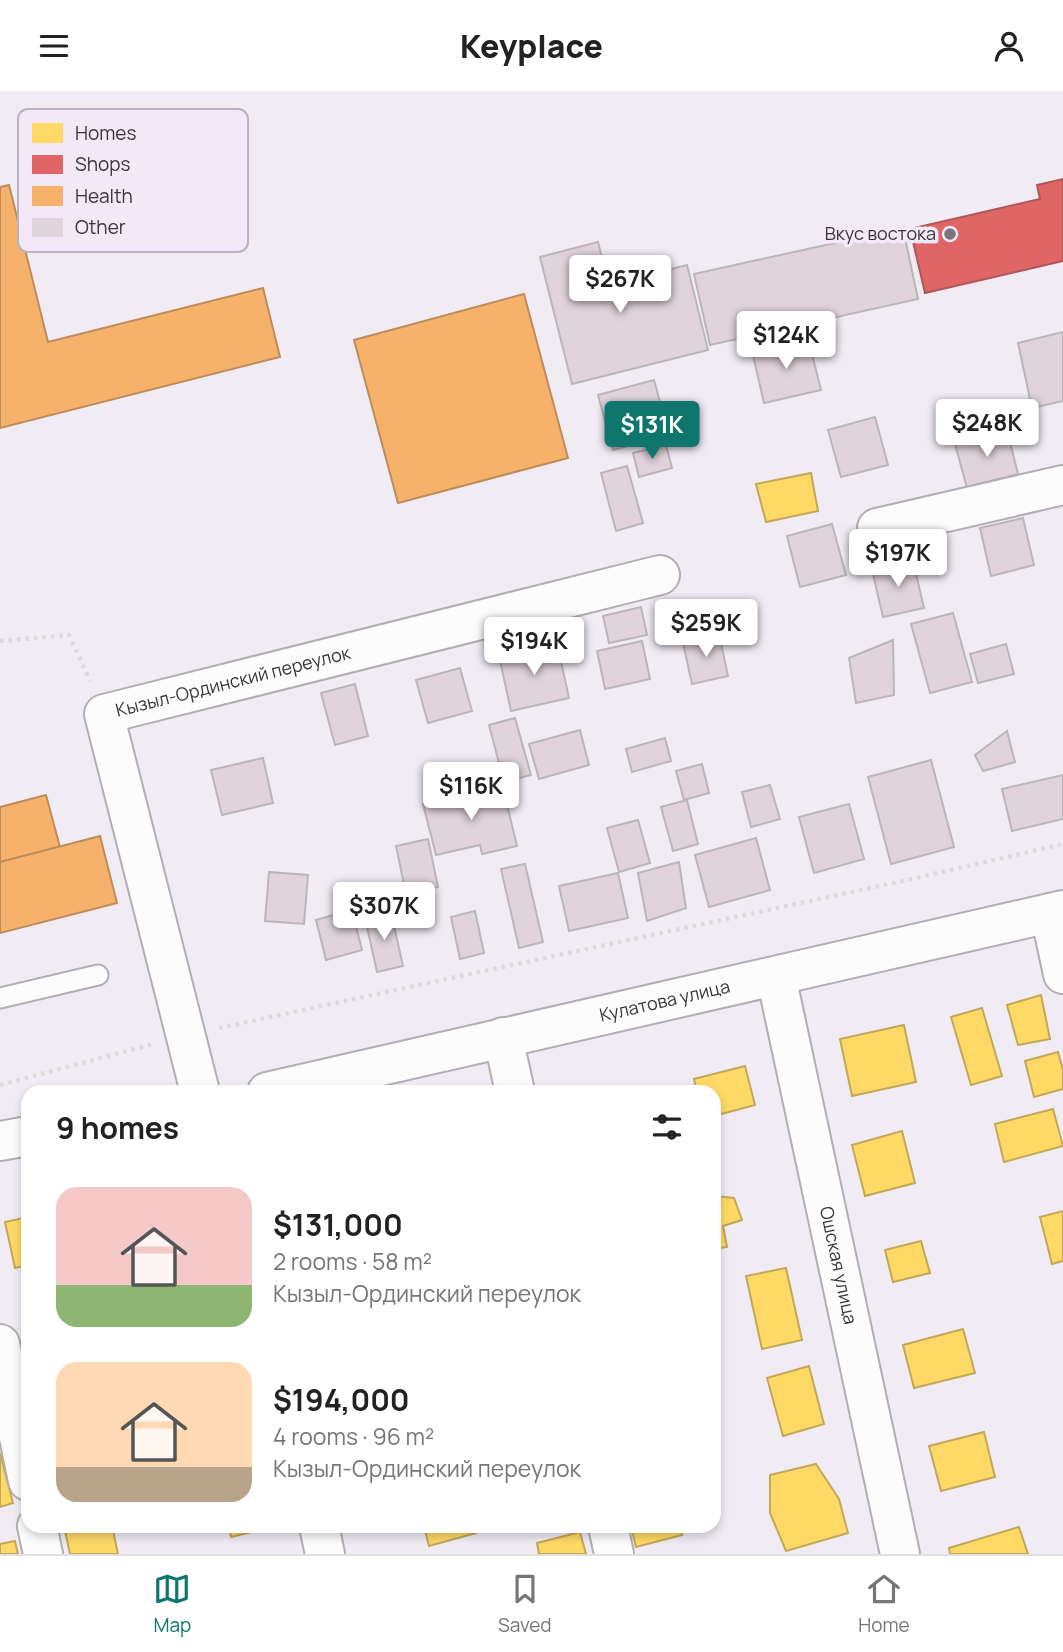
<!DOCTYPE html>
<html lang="en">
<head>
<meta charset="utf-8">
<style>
	body { margin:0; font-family:Manrope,sans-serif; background:#f6f6f6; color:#222; height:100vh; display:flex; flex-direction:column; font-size:26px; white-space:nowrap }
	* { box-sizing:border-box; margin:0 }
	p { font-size:23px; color:#767676 }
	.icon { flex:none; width:38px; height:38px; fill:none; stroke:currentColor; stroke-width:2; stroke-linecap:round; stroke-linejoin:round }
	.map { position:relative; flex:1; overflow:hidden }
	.drawer { position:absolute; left:21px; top:994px; width:700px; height:448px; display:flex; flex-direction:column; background:#fff; border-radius:21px; box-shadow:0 4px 10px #0003 }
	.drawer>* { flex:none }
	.price { position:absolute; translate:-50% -60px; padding:0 16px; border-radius:7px; background:#fff; color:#222; font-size:23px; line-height:46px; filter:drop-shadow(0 2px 4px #0008) }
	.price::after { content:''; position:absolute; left:50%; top:42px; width:21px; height:16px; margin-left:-10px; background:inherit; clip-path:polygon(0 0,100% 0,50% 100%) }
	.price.active { background:#0f766e; color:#fff }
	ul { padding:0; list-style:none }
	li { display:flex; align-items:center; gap:21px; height:175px; padding:0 35px }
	li span { display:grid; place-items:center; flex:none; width:196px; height:140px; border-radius:21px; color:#555 }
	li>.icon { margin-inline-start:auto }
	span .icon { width:84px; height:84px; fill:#fffc; stroke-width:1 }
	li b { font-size:30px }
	h2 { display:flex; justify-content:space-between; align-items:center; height:84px; padding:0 35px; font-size:30px }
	header { display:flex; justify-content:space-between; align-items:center; height:91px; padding:0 35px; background:#fff; font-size:32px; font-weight:800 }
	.tabs { display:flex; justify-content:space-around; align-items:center; height:98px; border-top:2px solid #e0e0e0; background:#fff; font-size:19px; color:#767676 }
	.tabs a { display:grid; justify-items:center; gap:4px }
	.tabs .active { color:#0f766e }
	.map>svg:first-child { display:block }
</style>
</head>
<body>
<header><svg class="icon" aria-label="menu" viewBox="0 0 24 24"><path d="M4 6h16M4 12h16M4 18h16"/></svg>Keyplace<svg class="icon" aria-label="person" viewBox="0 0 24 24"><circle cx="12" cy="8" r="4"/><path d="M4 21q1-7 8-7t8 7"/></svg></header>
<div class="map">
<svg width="1063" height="1463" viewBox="0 0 1063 1463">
	<rect width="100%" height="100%" fill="#f1ecf4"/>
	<g fill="#ffd966" stroke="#c3a859" stroke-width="2">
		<path d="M811,382L818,420L766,431L756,393Z"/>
		<path d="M1041,904L1050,948L1018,954L1007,914Z"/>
		<path d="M982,917L1002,985L971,994L951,926Z"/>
		<path d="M904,934L916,991L852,1005L840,948Z"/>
		<path d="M1058,961L1063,979V998L1034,1006L1025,970Z"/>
		<path d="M745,975L755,1014L714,1025V1001H697L694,988Z"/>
		<path d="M1053,1018L1063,1055L1004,1071L995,1033Z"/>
		<path d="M902,1040L915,1092L865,1105L852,1054Z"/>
		<path d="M714,1094L716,1105L734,1107L742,1129L723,1135L727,1156L714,1158Z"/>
		<path d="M1063,1120V1170L1052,1173L1040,1126Z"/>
		<path d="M28,1126V1174L15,1177L5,1131Z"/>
		<path d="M921,1150L930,1182L893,1191L885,1159Z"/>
		<path d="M786,1177L802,1249L762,1258L746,1185Z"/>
		<path d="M963,1238L975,1282L914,1297L903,1254Z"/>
		<path d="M809,1275L824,1333L783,1345L767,1287Z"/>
		<path d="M984,1341L995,1386L941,1400L929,1355Z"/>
		<path d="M0,1362L13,1412L0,1416Z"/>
		<path d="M816,1373L839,1408L848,1442L786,1460L770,1422V1384Z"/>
		<path d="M64,1435H112L118,1463H70Z"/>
		<path d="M229,1435H269V1437L231,1446Z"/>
		<path d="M424,1435H474L476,1442L429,1455Z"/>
		<path d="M631,1435H680L682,1444L636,1456Z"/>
		<path d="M1019,1436L1028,1463H950L949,1457Z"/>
		<path d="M580,1441L586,1463H539L537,1452Z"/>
		<path d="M15,1450L18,1463H0V1453Z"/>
	</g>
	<path fill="#e06666" stroke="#ae5759" stroke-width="2" d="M1063,88V170L925,202L910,138L1040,108L1037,94Z"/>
	<g fill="#f6b26b" stroke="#bd8c5c" stroke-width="2">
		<path d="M9,94L48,251L263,197L280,266L0,337V96Z"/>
		<path d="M524,203L568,367L398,412L354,249Z"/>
		<path d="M46,704L60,756L0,771V716Z"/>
		<path d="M100,745L117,812L0,842V771Z"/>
	</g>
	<g fill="#e1d3db" stroke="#bbb6ba" stroke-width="2">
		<path d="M903,137L918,208L710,254L694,183Z"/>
		<path d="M598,151L609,194L687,174L708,259L572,293L540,166Z"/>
		<path d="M1063,241V310L1032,317L1018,252Z"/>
		<path d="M808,247L821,299L764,312L752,260Z"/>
		<path d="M654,289L669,344L613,359L598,304Z"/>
		<path d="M875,326L888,374L841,386L828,339Z"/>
		<path d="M1007,339L1018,383L967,397L955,353Z"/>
		<path d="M666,354L672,377L639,386L633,362Z"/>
		<path d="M627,375L643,432L616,440L601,382Z"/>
		<path d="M1023,427L1034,474L991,485L980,437Z"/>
		<path d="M832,433L846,484L800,496L787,445Z"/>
		<path d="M913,470L924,517L883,526L872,479Z"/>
		<path d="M641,516L647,544L609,552L603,525Z"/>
		<path d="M953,522L972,591L930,602L911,533Z"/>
		<path d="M719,543L728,585L692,593L683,552Z"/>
		<path d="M893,549L894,604L856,612L849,567Z"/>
		<path d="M642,550L650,588L605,598L597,560Z"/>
		<path d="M557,552L569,607L511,620L499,565Z"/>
		<path d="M1006,553L1014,583L978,592L970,563Z"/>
		<path d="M460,577L472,620L428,632L416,589Z"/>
		<path d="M355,593L368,645L335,654L321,602Z"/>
		<path d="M515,627L531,684L504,691L489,634Z"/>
		<path d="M580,639L589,674L539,688L529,653Z"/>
		<path d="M1007,640L1015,671L983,680L975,664Z"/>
		<path d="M665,647L671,670L632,681L626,658Z"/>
		<path d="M263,667L273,712L222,724L211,679Z"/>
		<path d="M931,669L954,756L891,773L868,686Z"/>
		<path d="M702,673L709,702L684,709L676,680Z"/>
		<path d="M1063,684V728L1012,740L1002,698Z"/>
		<path d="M502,693L517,755L482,763L480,754L436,764L423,713Z"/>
		<path d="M770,694L780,728L751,736L742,701Z"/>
		<path d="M687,709L698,753L673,760L661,716Z"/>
		<path d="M849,713L864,768L814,782L799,726Z"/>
		<path d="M638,729L650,772L619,781L607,737Z"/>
		<path d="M756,747L770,799L709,816L695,764Z"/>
		<path d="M428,748L438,796L406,803L396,755Z"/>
		<path d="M679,771L686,817L647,830L638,782Z"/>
		<path d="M525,773L543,851L519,857L501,778Z"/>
		<path d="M269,781L308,784L304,833L265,830Z"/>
		<path d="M618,782L628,827L569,840L559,795Z"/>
		<path d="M352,819L362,859L326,869L316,829Z"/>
		<path d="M475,820L484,862L460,868L451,826Z"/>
		<path d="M391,821L403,875L377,881L365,827Z"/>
	</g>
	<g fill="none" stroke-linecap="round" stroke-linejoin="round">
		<defs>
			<path id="lane" d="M0,907L98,884"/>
			<g id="street">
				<path d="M877,437L1063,394"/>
				<path d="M1050,822L1063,883"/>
				<path id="s1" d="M776,885L900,1463"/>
				<path d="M503,946L515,1001"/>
				<path id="s2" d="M200,1001L104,623L660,484"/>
				<path id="s3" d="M267,1001L1063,819"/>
				<path d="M0,1050L28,1045"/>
				<path d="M0,1253L28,1390"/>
				<path d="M37,1435L43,1463"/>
				<path d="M319,1435L325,1463"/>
				<path d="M608,1435L614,1463"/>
			</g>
		</defs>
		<use href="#lane" stroke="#b2aeb4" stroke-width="23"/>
		<use href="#street" stroke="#b2aeb4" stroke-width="42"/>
		<g stroke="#dbd9dc" stroke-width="4.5" stroke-dasharray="3.5 5" stroke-linecap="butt">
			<path d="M0,550L69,544L90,590"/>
			<path d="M219,937L903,790L1063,753"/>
			<path d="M0,994L153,953"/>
		</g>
		<use href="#lane" stroke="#fdfcfd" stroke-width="19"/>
		<use href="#street" stroke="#fdfcfd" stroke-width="38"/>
	</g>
	<circle fill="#79747b" stroke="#f2e8f7" stroke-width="2.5" cx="950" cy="143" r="7"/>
	<g text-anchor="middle" stroke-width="7" stroke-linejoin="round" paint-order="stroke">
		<g font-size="18" fill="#38343a" stroke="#f2e8f7" text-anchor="end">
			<text x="936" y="149">Вкус востока</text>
		</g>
		<g font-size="18" fill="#38343a" stroke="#f2e8f7">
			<text dy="6" stroke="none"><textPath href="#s2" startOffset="523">Кызыл-Ординский переулок</textPath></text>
			<text dy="6" stroke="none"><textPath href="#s3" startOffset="408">Кулатова улица</textPath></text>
			<text dy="6" stroke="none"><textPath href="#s1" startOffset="296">Ошская улица</textPath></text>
		</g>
	</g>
	<rect x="18" y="18" width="230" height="143" rx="10" fill="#f2e8f7" stroke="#bab2be" stroke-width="2"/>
	<rect x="32" y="32" width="31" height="20" fill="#ffd966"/>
	<rect x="32" y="64" width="31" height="19" fill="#e06666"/>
	<rect x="32" y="95" width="31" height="20" fill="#f6b26b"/>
	<rect x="32" y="127" width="31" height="19" fill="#e1d3db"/>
	<g font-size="19" fill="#38343a">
		<text x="75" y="49">Homes</text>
		<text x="75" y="80">Shops</text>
		<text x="75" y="112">Health</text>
		<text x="75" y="143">Other</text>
	</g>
</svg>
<b class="price" style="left:620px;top:224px">$267K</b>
<b class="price" style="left:786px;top:280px">$124K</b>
<b class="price" style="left:987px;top:368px">$248K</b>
<b class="price active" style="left:652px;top:370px">$131K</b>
<b class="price" style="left:898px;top:498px">$197K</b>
<b class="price" style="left:706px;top:568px">$259K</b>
<b class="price" style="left:534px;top:586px">$194K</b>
<b class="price" style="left:471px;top:731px">$116K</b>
<b class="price" style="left:384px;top:851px">$307K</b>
<section class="drawer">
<h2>9 homes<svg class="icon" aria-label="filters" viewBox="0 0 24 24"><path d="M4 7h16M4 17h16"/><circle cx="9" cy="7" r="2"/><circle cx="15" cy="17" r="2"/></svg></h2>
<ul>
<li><span style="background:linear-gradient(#f6c9c9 70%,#8fb573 0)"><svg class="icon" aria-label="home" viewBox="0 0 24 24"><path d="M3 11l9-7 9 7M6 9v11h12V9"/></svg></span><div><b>$131,000</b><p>2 rooms · 58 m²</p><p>Кызыл-Ординский переулок</p></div></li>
<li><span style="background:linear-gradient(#ffd9b3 75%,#b9a48a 0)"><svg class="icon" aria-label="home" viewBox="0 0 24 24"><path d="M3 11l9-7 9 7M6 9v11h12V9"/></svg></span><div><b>$194,000</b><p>4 rooms · 96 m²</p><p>Кызыл-Ординский переулок</p></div></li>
</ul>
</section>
</div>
<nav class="tabs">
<a class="active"><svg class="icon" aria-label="map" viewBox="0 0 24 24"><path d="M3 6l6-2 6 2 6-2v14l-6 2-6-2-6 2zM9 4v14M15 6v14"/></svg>Map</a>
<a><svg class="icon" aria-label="saved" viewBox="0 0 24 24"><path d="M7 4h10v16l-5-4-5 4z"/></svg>Saved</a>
<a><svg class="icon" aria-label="home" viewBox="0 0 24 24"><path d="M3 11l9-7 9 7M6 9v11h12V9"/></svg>Home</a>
</nav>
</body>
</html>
